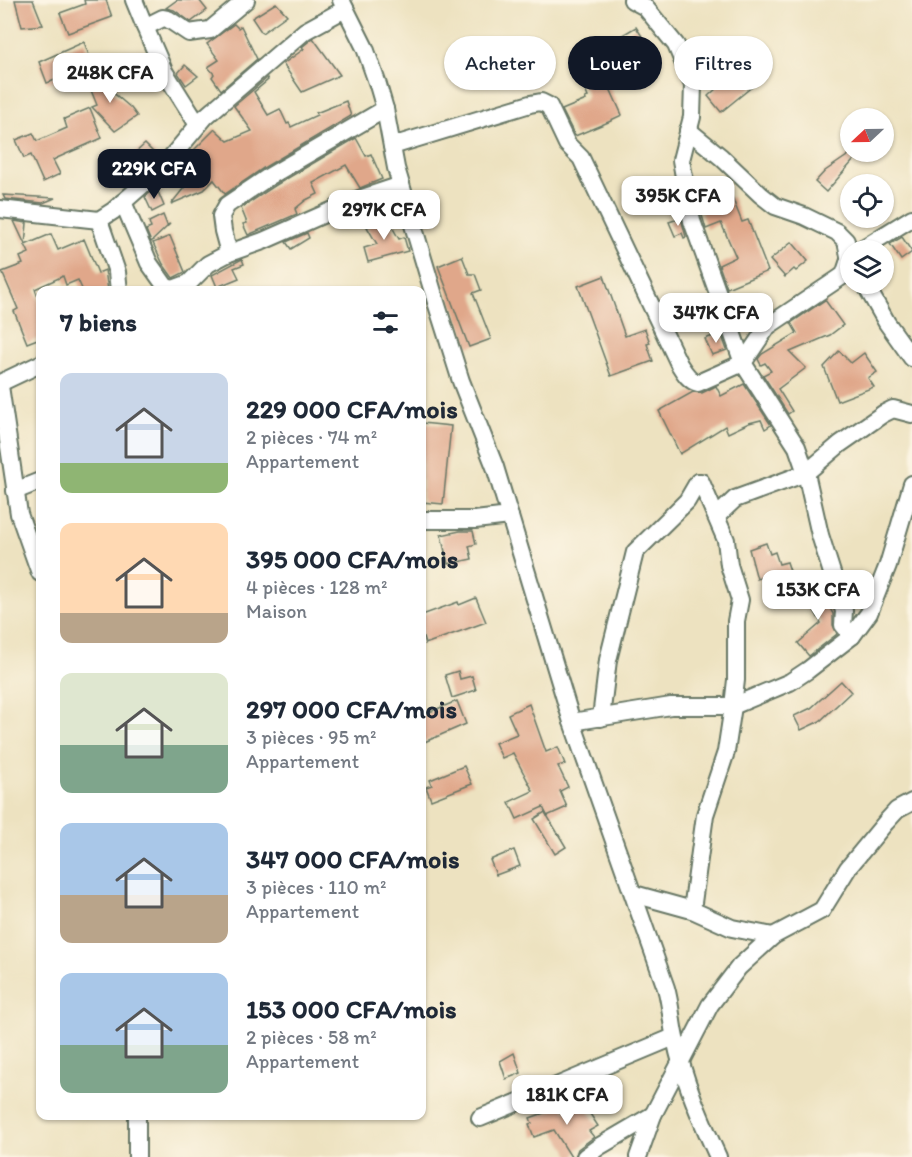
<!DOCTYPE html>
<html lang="fr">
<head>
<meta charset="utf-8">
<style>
	body { margin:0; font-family:Itim,sans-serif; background:#f2f2f3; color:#1f2937; height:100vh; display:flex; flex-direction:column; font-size:22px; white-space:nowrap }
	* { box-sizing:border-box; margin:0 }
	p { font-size:20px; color:#747a83 }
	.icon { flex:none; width:33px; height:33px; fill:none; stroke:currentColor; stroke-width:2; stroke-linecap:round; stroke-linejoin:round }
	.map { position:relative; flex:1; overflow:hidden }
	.details { position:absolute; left:36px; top:286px; width:390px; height:834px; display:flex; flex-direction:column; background:#fff; border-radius:12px; box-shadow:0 2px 4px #0004 }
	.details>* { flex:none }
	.top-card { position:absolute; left:444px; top:36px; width:378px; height:54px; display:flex; gap:12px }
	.needle { width:39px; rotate:248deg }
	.controls { position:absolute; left:840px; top:108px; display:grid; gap:12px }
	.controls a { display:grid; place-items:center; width:54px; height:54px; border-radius:50%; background:#fff; box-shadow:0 2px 4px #0004; font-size:30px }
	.price { position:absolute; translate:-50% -51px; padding:0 14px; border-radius:12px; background:#fff; color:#222; font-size:20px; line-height:39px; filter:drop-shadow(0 2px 3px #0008) }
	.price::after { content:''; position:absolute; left:50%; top:36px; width:18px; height:14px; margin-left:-9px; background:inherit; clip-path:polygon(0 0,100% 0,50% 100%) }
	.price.selected { background:#111827; color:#fff }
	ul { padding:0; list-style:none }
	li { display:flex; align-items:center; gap:18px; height:150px; padding:0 24px }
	li span { display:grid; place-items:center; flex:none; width:168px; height:120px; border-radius:12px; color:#555 }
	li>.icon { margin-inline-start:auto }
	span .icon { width:72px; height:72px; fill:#fffc; stroke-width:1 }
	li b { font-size:26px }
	h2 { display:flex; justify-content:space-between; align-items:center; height:72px; padding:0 24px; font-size:26px }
	.chip { padding:0 21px; border-radius:27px; background:#fff; box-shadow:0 2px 4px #0004; font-size:21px; line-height:54px }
	.chip.selected { background:#111827; color:#fff }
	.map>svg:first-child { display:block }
</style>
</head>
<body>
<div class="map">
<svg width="912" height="1157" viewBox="0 0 912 1157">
	<rect width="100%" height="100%" fill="#fcf5e5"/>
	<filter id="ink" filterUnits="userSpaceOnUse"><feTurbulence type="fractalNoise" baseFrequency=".0167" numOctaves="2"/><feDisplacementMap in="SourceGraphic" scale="12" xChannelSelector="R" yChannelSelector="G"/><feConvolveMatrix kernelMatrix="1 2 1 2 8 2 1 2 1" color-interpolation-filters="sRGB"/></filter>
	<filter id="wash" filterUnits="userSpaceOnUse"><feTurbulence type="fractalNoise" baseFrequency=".008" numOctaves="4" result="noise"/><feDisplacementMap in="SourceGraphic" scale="24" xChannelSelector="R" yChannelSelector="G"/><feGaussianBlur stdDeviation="1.35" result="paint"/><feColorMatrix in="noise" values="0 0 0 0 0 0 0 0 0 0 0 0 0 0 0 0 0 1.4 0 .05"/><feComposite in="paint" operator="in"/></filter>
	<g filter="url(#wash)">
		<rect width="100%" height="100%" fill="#ede2c0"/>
		<g id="blocks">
			<g fill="#e0a78a">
				<path d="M15,0H33L43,25L22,27Z"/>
				<path d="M84,0H106L112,17L68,33L60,13L85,4Z"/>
				<path d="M177,0H199L207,10L191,22L174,10L166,8Z"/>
				<path d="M276,3L287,15L262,33L252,18Z"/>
				<path d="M234,24L238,28L241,26L257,59L221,90L212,77L214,74L208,67L219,60L207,44Z"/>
				<path d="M636,27L647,44L630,55L619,37Z"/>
				<path d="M313,38L340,75L302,92L283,64L304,49L302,47Z"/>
				<path d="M594,41L603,62L599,64L622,115L611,120V121L575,136L562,110L586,100L585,98L588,97L579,76L583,74L572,51Z"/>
				<path d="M84,42L93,66L47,83L39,62Z"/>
				<path d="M743,56L764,77L721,112L708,96L716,89L713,86Z"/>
				<path d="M185,65L198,76L186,85L178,73Z"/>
				<path d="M98,73L102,83L131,108L137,116L115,131L92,107L97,105L86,78Z"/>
				<path d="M267,78L268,80L254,92L268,115L280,109L287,124L289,123L291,127L317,115L316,113L346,101L351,116L265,167L225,194L214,180L204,190L171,204L200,168L189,155L215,129L228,141L252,131L234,106Z"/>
				<path d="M90,108L102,138L57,158L53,160L60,174L43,182L31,155L24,158L16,140L33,133L37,141L67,128L64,119Z"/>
				<path d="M356,138L366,156L371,154L382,179L360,188L346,165L313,183L318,194L306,200L295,209L297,214L248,235L243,224L247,223L241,208L276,185Z"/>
				<path d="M145,144L156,155L145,164L135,153Z"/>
				<path d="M853,152L860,153L826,192L815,182L825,171Z"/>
				<path d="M156,187L164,206L152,212L145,197Z"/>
				<path d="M3,195L55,198L43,203L5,199Z"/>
				<path d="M732,197L742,222L748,220L768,271L727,288L719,265L736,257L721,223L706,229L701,212Z"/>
				<path d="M163,215L167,225L170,224L151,242L146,230L151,228L149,222Z"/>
				<path d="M386,216L399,239L404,237L408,251L368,262L364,248L377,244L367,227Z"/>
				<path d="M681,218L686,237L684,238L682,233L675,236L669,222Z"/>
				<path d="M14,221L27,223L25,245L51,234L58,250L84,239L98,273L105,270L108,291H83L78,280L66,285L63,276L35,289L40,303V338L27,343L14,311L18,309L2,272L23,264L20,257L29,253Z"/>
				<path d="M307,233L309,238L291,249L286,242Z"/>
				<path d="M170,236L185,272L173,278L163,264L153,243Z"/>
				<path d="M902,237L912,252L901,260L890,244Z"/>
				<path d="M792,242L808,261L796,271L794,269L785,277L770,260Z"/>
				<path d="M462,256L469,274H475L481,290L473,293L491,339L469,347L438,266Z"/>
				<path d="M242,259L244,264L234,268L239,278L217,287L212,275Z"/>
				<path d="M604,276L625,336L645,329L650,343L647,344L653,361L611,376L578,286Z"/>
				<path d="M825,300L843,325L830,335L790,352L806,368L778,389L792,411L788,414L763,375L771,371L765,363L761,365L758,359L762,354L797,333L791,323Z"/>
				<path d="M721,333L727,350L712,355L705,339Z"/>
				<path d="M839,351L851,363L864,353L877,372L868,378L874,387L837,401L824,367Z"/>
				<path d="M744,384L771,425L765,429L761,420L749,423L728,433L725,426L680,454L659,411L693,392L702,393L716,386L721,396Z"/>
				<path d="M422,423L451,426L443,504L422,502Z"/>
				<path d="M460,531H473L476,544L469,546L472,559L448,564L441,535Z"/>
				<path d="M766,543L770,554L775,552L779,564L787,562L800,601L791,605L777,573L757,579L749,549Z"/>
				<path d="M815,581L833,614V625L837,634L809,656L798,643L821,623L802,588Z"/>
				<path d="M476,598L486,622L425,644L422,634V615L458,602L459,605Z"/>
				<path d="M458,671L460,679L472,676L476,690L452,698L445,675Z"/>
				<path d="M841,681L851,692L820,721L801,730L794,716L811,708Z"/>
				<path d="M457,701L466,724L422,743V715Z"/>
				<path d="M529,704L546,752L558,747L565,764L558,766L568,787L560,791L567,807L547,816L543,807L517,819L509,802L533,791L513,753L502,758L495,743L517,734L508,714Z"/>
				<path d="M464,766L472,784L431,800L426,787L432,785L430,780Z"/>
				<path d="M545,812L566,847L555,854L534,819Z"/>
				<path d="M514,850L520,866L496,875L490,860Z"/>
				<path d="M514,1053L521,1073L506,1079L500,1061Z"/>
				<path d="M581,1100L598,1126L589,1131L594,1137L578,1149L575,1157H571L554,1130L534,1137L529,1124L532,1123L530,1118L563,1106L565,1111Z"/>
			</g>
		</g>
	</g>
	<g filter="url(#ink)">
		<use href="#blocks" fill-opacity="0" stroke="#677765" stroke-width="1.5"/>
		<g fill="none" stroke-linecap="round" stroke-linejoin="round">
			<defs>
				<g id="minor">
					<path d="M134,0L145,27L163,18L168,19L189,33L210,30L246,0"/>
					<path d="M341,0L365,48L378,85L385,109L396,168L436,302L461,381L495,467L572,722L666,988C671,1005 671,1021 675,1038C683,1079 701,1120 718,1157"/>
					<path d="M632,0L645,7L676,45L693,85L692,117L681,160L692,221L743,363L797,447L806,473L820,535L844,611L843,625L852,636"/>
					<path d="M145,27L164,71L198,125"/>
					<path d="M688,130L721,157L761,195L775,206L804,216L837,232L846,241L850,261"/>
					<path d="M392,146L530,104L541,102L549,106L567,144L581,158L679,364C684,372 689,381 698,383L743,363L768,326L844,275L850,257"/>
					<path d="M123,202L149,263L166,287L173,289L189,283L208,264L229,253L263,241L356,200L401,185"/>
					<path d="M0,209L99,220L113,211L163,167L205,117L305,31L345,9"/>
					<path d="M99,220L117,272L119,291"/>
					<path d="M860,250L912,218"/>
					<path d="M229,253L223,231L221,216L227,205L270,176L385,109"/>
					<path d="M865,284L887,323L912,358"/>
					<path d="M0,383L40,364"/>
					<path d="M0,386L19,514L40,573"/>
					<path d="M15,491L40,481"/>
					<path d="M717,516L735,499L806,473L840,444L883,414L893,409L912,414"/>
					<path d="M422,520H475L510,516"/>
					<path d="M601,718L608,660L635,552L687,501L698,482H701L726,540L729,565L740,600L736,621V680L733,706L726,752L705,815L692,910"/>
					<path d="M572,722L671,706H733L790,682L808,670L852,636L869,613L888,565L912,484"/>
					<path d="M634,894L692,910L732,928L773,936"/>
					<path d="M137,1116V1157"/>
					<path d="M480,1118L674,1037"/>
					<path d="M585,1157L600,1146L653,1115"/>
					<path d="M638,1157L653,1115L710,1005L739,967L773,936L822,910L848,868L886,822L897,810L912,802"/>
				</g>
			</defs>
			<use href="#minor" stroke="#677765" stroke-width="20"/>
			<use href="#minor" stroke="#fff" stroke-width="16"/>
		</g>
	</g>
</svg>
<div class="controls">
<a><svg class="needle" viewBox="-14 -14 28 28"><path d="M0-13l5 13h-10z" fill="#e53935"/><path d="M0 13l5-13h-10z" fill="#747a83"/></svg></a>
<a><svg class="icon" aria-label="locate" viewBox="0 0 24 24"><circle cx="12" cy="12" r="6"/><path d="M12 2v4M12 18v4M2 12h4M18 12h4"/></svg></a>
<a><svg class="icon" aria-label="layers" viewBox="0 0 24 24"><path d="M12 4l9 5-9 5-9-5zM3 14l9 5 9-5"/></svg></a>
</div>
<b class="price" style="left:110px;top:104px">248K CFA</b>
<b class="price selected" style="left:154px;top:200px">229K CFA</b>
<b class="price" style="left:678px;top:227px">395K CFA</b>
<b class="price" style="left:384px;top:241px">297K CFA</b>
<b class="price" style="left:716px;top:344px">347K CFA</b>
<b class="price" style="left:818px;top:621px">153K CFA</b>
<b class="price" style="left:567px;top:1126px">181K CFA</b>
<div class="top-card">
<a class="chip">Acheter</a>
<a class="chip selected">Louer</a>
<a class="chip">Filtres</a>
</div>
<section class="details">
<h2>7 biens<svg class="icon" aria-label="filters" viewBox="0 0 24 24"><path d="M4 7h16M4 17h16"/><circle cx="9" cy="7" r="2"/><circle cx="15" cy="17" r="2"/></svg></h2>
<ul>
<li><span style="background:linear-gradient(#c9d6e8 75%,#8fb573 0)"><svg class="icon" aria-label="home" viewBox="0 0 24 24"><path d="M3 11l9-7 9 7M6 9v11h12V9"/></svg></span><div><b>229 000 CFA/mois</b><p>2 pièces · 74 m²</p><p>Appartement</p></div></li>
<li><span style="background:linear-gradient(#ffd9b3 75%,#b9a48a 0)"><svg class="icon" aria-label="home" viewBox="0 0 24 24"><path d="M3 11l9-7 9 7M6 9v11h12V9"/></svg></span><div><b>395 000 CFA/mois</b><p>4 pièces · 128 m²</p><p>Maison</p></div></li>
<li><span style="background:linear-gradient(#dfe7d0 60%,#7fa58c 0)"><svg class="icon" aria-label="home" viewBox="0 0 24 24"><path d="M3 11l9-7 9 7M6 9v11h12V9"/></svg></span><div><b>297 000 CFA/mois</b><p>3 pièces · 95 m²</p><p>Appartement</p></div></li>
<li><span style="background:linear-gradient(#a9c7e8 60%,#b9a48a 0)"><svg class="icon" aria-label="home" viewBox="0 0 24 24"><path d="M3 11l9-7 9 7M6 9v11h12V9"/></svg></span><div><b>347 000 CFA/mois</b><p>3 pièces · 110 m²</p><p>Appartement</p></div></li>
<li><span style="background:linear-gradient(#a9c7e8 60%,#7fa58c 0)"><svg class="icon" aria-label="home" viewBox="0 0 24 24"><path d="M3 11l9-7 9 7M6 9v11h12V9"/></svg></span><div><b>153 000 CFA/mois</b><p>2 pièces · 58 m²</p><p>Appartement</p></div></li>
</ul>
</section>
</div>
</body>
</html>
